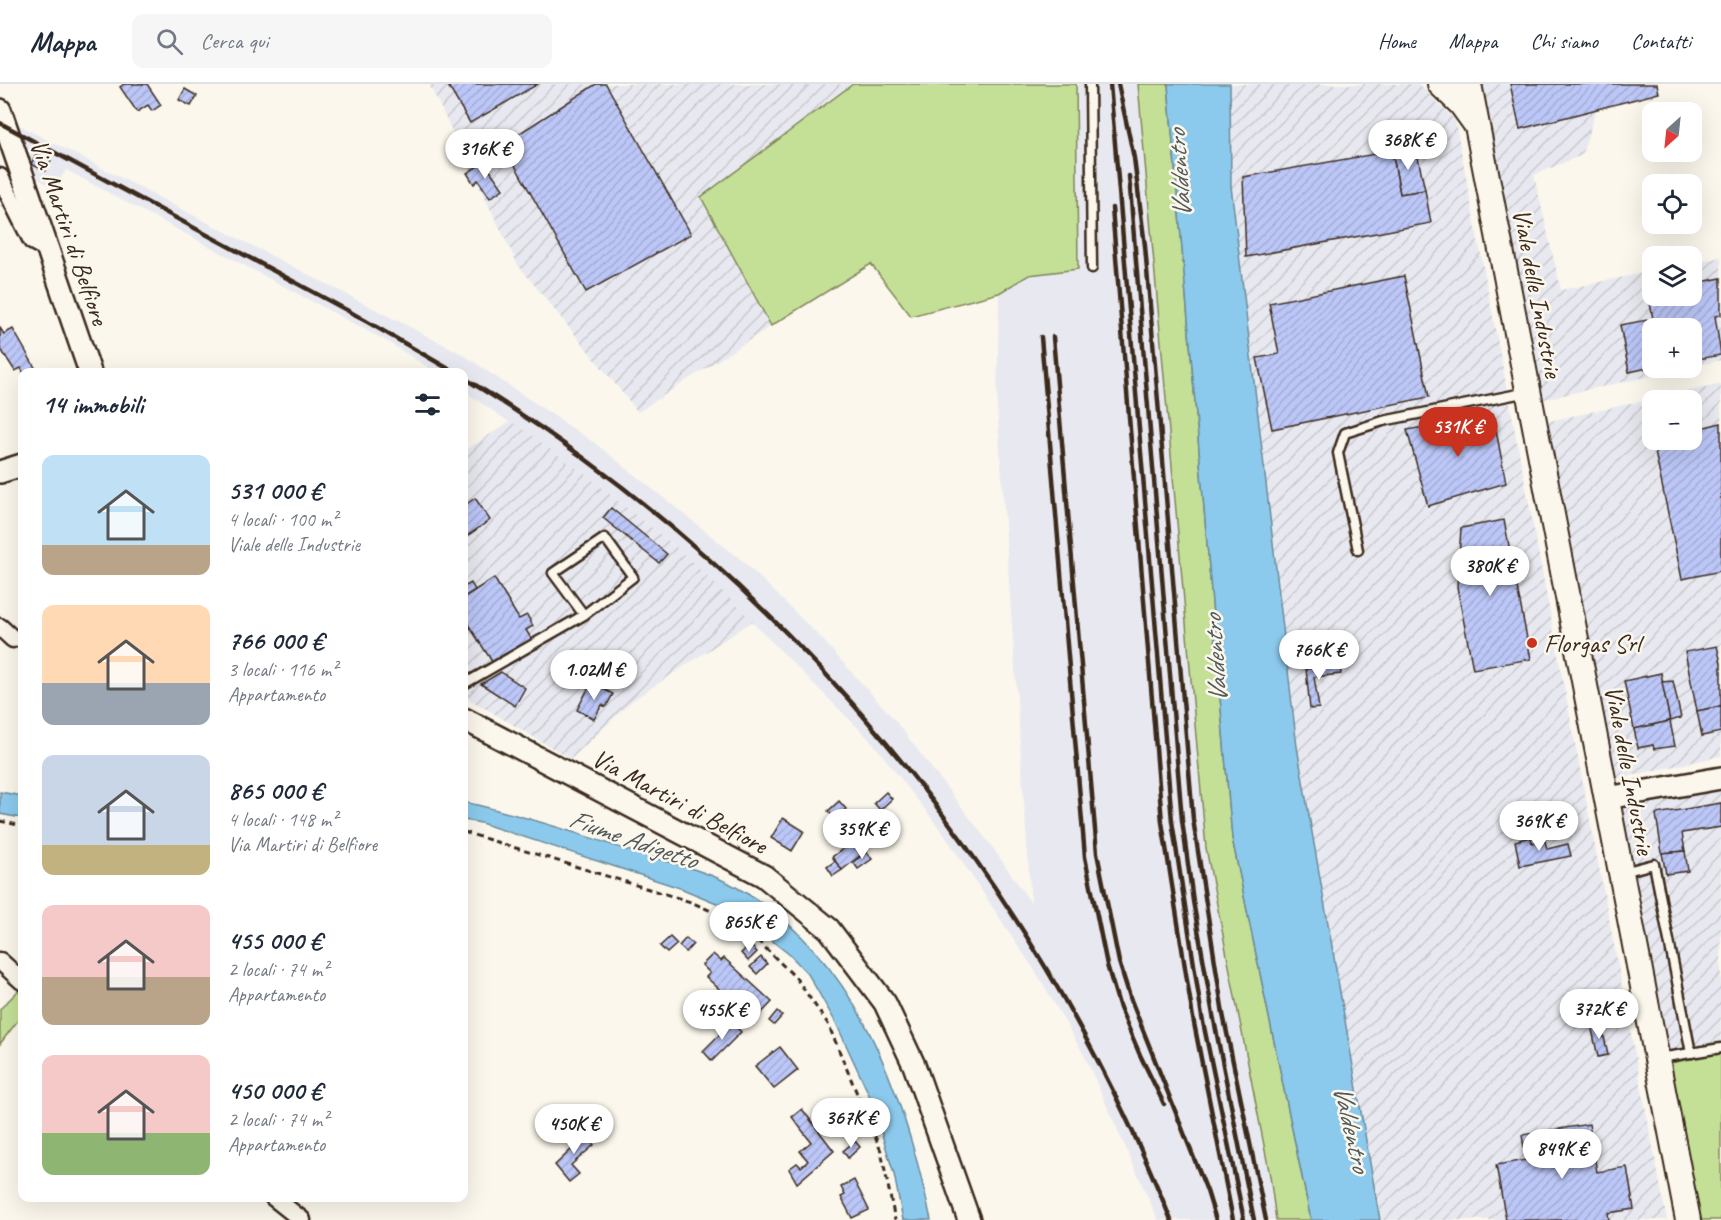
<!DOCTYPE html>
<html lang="it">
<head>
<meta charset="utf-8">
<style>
	body { margin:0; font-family:Caveat,sans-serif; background:#f6f6f7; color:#1f2937; height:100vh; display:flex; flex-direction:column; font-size:22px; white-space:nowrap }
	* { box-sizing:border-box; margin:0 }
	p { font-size:20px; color:#747a83 }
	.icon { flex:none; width:33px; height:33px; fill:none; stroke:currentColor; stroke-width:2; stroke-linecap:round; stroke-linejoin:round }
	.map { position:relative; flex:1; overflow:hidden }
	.drawer { position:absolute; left:18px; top:284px; width:450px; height:834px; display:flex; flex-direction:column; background:#fff; border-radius:12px; box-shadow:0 6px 24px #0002 }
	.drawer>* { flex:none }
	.needle { width:39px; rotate:207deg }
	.fabs { position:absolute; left:1642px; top:18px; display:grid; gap:12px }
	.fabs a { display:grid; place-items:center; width:60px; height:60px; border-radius:12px; background:#fff; box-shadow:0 6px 24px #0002; font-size:30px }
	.price { position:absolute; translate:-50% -51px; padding:0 14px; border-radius:21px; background:#fff; color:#222; font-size:20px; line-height:39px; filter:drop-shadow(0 2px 3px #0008) }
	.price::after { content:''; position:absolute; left:50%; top:36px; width:18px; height:14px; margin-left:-9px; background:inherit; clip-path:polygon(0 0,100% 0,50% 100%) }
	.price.current { background:#c8321e; color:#fff }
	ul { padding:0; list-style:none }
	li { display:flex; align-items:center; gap:18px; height:150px; padding:0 24px }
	li span { display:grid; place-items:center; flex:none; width:168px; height:120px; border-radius:12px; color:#555 }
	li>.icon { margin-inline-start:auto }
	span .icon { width:72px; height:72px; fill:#fffc; stroke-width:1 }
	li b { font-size:26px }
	h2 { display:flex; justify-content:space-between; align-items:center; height:72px; padding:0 24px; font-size:26px }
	header { display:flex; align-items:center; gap:36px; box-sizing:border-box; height:84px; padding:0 30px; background:#fff; border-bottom:2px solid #e0e1e3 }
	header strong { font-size:28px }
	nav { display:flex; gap:33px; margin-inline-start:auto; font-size:21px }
	.search { width:420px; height:54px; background:#f6f6f7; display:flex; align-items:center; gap:15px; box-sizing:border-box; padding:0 21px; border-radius:12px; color:#747a83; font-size:22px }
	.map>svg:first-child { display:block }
</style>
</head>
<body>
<header>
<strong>Mappa</strong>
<div class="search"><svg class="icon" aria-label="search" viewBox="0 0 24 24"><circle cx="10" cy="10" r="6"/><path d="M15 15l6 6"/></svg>Cerca qui</div>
<nav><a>Home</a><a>Mappa</a><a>Chi siamo</a><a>Contatti</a></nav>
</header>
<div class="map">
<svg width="1721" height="1136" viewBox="0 0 1721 1136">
	<defs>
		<pattern id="industrial-furrows" width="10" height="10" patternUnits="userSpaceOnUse" patternTransform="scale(1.5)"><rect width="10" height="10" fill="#e8e9f0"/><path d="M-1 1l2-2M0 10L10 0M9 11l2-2" fill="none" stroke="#c8c8cd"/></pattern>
		<pattern id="building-hatch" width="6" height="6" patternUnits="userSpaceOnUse" patternTransform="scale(1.5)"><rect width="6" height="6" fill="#bcc7f8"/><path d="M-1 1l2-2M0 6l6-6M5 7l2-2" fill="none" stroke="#a2abd4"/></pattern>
	</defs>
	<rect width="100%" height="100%" fill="#fbf7ec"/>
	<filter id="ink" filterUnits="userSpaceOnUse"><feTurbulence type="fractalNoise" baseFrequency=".0167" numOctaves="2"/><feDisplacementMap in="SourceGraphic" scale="12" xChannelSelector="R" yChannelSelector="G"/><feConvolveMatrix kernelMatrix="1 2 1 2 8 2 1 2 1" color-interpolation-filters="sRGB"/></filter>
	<g filter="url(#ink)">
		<path fill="#e8e9f0" d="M1076,0H1138L1206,764L1270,1092L1276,1136H1158L1084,971L1039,893L943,749L873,659L681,467L582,388L464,307V288H435L388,258L66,86L54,105L29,89L11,37L462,270L596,360L744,478L821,554L894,635L993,764L1031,819L997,322L999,209L1029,191L1078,185Z"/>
		<g fill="url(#industrial-furrows)" fill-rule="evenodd">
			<path d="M429,0H853L702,112L771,242L638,328L518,181Z"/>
			<path d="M1230,0H1419L1455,36L1667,1136H1380L1297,663L1231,102Z"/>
			<path d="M1477,0H1625L1602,7L1582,71L1534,91L1561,206L1653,187V212H1692V179L1721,173V276L1692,283V244H1653V284H1688L1536,317Z"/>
			<path d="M1721,300V672L1611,696L1540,339ZM1653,316H1692V356H1653Z"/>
			<path d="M511,337L582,388L681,467L753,537L633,616L571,675L464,612V367Z"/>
			<path d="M1721,700V968L1666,980L1616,723Z"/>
		</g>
		<g fill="#c4e097" stroke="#80855a" stroke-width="1.5">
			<path d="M853,0H1076L1078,185L1029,191L999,209L911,232L871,180L771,242L701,113Z"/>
			<path d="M1138,0H1168L1232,754L1311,1136H1276L1270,1092L1206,764Z"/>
			<path d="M18,907L22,911V931L0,960V925Z"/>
			<path d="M1721,968V1136H1695L1666,980Z"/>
		</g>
		<g fill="#8ccaed" stroke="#6c8a9a" stroke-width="1.5">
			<path d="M1168,0H1230L1231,102L1297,663L1380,1136H1311L1232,754Z"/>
			<path d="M0,708L22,712V734L0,730Z"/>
			<path d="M464,718C518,730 571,747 624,765C661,777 702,784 736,803C856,869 904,1009 931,1136H903L894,1090L871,1015L836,939L808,890L790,871L742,833L719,820L680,804L481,739L464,736Z"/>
		</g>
		<g fill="url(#building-hatch)" stroke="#3b2a1e" stroke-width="1.5">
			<path d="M124,0H147L161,21L152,27L148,21L137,28L120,3Z"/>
			<path d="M447,0H538L470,39Z"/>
			<path d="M596,0H606L691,150L586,208L503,60Z"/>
			<path d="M1510,0H1657L1659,9L1520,45Z"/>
			<path d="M185,5L197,12L191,22L179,16Z"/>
			<path d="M1416,64L1425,106L1400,110L1392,67Z"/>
			<path d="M1392,67L1400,110L1425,106L1431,139L1246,173L1243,93Z"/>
			<path d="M37,69L51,76L45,87L31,80Z"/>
			<path d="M484,78L503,105L490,114L478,96L474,100L467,89Z"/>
			<path d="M1404,192L1429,313L1272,345L1257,274L1279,270L1269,219Z"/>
			<path d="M1721,194V231L1715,232L1721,271L1692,276V244H1653V283L1629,288L1620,241L1653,235L1648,208L1653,207V212H1692V200Z"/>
			<path d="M0,244L4,250L13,245L37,287L23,288L21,284L15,287L0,264Z"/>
			<path d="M1493,330L1506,399L1428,422L1407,346Z"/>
			<path d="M1721,339V487L1682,495L1652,354L1692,356V346Z"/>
			<path d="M475,414L490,436L464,454V422Z"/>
			<path d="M611,424L667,470L659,479L603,434Z"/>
			<path d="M1504,436L1531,575L1473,585L1457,503L1461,444Z"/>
			<path d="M494,494L519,535L527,531L533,542L526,546L532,556L493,579L464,534V513Z"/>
			<path d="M471,499L475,506L464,513V503Z"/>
			<path d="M1717,562L1721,579V622L1697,627L1685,568Z"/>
			<path d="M1340,581L1341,590L1314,593L1319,624L1310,625L1306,585Z"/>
			<path d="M501,588L525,604L515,622L481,600Z"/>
			<path d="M1661,589L1670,637L1634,645L1624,597Z"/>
			<path d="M1673,597L1681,634L1670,637L1662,598Z"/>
			<path d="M591,599L613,610L606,623L602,621L594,635L577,626Z"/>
			<path d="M1721,622V648L1702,652L1697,627Z"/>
			<path d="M1670,637L1675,662L1654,665L1653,661L1638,664L1634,645Z"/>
			<path d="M886,708L892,715L880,726L874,719Z"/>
			<path d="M839,717L846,725L835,734L828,727Z"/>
			<path d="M1721,719V743L1682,749L1685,767L1662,769L1656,730Z"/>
			<path d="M783,734L804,747L792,767L771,754Z"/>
			<path d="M1531,753L1532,759L1545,757L1547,765L1568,760L1571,772L1520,782L1515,757Z"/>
			<path d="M852,758L861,771L842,786L832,773Z"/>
			<path d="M1685,767L1688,787L1666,790L1662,769Z"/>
			<path d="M867,768L872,775L858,785L853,778Z"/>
			<path d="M835,777L842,786L833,792L827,783Z"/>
			<path d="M670,853L677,860L667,869L660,862Z"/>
			<path d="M686,854L693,860L686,868L679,862Z"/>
			<path d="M750,861L757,868L748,877L741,869Z"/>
			<path d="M713,870L721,877L724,874L772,918L754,937L706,893L710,889L702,881Z"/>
			<path d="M761,873L767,880L757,890L750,883Z"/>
			<path d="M777,927L782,932L774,941L769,937Z"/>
			<path d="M732,938L741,948L712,977L703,967Z"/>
			<path d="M1601,939L1608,971L1598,973L1591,941Z"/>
			<path d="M780,963L798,986L774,1005L755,982Z"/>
			<path d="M802,1025L834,1067L797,1099L789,1085L797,1079L801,1083L808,1077L800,1067L811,1058L792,1033Z"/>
			<path d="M1589,1040L1597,1088L1627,1083L1634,1125L1608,1129L1609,1136H1506L1496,1081L1526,1076L1522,1051Z"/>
			<path d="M579,1045L594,1061L571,1081L579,1090L569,1098L555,1081L573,1064L567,1056Z"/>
			<path d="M855,1057L860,1063L848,1074L843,1067Z"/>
			<path d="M854,1096L869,1126L852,1134L841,1113L845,1111L841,1103Z"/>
		</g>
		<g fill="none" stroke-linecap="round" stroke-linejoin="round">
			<defs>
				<g id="service">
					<path d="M1090,0L1092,184"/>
					<path d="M1358,466L1338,369L1345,349L1383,337L1528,308"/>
					<path d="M464,600L584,531L633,493L605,454L553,489L584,531"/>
					<path d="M1623,788L1654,780L1691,969"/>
					<path d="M1660,974L1721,964"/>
				</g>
				<g id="minor">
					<path d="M0,93L32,157L45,164"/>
					<path d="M0,543L13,555"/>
					<path d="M0,877L22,897"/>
					<path d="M273,1113L302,1136"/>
				</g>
				<g id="tertiary">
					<path d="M0,26L90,288"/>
					<path d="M0,388L22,381"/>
					<path d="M464,635L764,792L829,845L885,919L914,981L969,1136"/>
					<path d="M1607,714L1721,694"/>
				</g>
				<g id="secondary">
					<path d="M1440,0L1461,20L1474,38"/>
					<path d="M1469,0L1688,1136"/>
				</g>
			</defs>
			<use href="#service" stroke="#3b2a1e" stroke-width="13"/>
			<use href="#minor" stroke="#3b2a1e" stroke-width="21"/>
			<use href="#tertiary" stroke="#3b2a1e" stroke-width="26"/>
			<use href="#secondary" stroke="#3b2a1e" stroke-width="28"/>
			<g stroke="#3b2a1e" stroke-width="3" stroke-dasharray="6 4.5" stroke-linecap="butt">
				<path d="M0,737L22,742"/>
				<path d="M464,748L691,818L725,833L756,855L796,894L828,940L881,1067L895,1136"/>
			</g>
			<use href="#service" stroke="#fbf7ec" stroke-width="8"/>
			<use href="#minor" stroke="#fbf7ec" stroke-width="16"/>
			<use href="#tertiary" stroke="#fbf7ec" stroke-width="21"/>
			<use href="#secondary" stroke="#fbf7ec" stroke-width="24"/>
			<g stroke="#3b2a1e" stroke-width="4.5">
				<path d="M1110,0L1172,737L1202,933L1244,1136"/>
				<path d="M1118,0L1134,74L1145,162L1193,735L1223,930L1266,1136"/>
				<path d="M0,39L352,229L454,288"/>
				<path d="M1129,92L1182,736L1193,817L1213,931L1254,1136"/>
				<path d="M1112,124L1162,738L1193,934L1233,1136"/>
				<path d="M1041,253L1085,773L1107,881L1120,924L1140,971L1164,1020"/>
				<path d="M1053,253L1097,769L1119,878L1131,916L1207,1107L1216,1136"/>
				<path d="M464,294C785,489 1031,789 1171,1136"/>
			</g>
		</g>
	</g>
	<circle fill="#c8321e" stroke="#fbf7ec" stroke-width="2" cx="1532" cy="559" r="6"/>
	<g text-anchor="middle" stroke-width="5" stroke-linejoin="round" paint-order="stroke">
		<g font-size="26" fill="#3b2a1e" stroke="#fbf7ec">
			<text transform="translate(70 148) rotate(71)" y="9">Via Martiri di Belfiore</text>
			<text transform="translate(1538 209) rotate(79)" y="9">Viale delle Industrie</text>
			<text transform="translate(1630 686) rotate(79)" y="9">Viale delle Industrie</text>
			<text transform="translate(680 717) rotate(28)" y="9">Via Martiri di Belfiore</text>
		</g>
		<g font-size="26" fill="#3b2a1e" stroke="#fbf7ec" text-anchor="start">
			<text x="1544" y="568">Florgas Srl</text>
		</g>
		<g font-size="27" font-style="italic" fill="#535a5c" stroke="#fbf7ec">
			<text transform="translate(1179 90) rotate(-94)" y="9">Valdentro</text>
			<text transform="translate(1215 575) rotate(-94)" y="9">Valdentro</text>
			<text transform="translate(633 755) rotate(19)" y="9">Fiume Adigetto</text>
			<text transform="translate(1352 1044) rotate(77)" y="9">Valdentro</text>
		</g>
	</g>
</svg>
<div class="fabs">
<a><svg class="needle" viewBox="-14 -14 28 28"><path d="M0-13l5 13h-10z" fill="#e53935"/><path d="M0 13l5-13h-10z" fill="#747a83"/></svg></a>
<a><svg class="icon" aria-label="locate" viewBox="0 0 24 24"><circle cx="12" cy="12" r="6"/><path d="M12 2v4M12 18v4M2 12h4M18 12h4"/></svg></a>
<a><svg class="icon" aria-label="layers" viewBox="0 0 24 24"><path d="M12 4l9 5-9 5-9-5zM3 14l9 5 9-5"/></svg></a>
<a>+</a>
<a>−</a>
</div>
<b class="price" style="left:1408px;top:87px">368K €</b>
<b class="price" style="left:485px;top:96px">316K €</b>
<b class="price current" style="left:1458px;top:374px">531K €</b>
<b class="price" style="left:1490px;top:513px">380K €</b>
<b class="price" style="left:1319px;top:597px">766K €</b>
<b class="price" style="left:594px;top:617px">1.02M €</b>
<b class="price" style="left:1539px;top:768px">369K €</b>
<b class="price" style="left:862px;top:776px">359K €</b>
<b class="price" style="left:749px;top:869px">865K €</b>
<b class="price" style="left:1599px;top:956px">372K €</b>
<b class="price" style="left:722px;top:957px">455K €</b>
<b class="price" style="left:851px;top:1065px">367K €</b>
<b class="price" style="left:574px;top:1071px">450K €</b>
<b class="price" style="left:1562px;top:1096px">849K €</b>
<section class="drawer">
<h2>14 immobili<svg class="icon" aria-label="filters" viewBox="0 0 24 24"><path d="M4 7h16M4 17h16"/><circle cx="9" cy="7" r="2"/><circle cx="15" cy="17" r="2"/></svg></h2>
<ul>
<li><span style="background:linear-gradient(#bfe0f5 75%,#b9a48a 0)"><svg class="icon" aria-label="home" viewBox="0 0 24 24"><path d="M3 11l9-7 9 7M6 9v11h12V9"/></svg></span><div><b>531 000 €</b><p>4 locali · 100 m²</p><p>Viale delle Industrie</p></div></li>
<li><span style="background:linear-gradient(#ffd9b3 65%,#9aa5b1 0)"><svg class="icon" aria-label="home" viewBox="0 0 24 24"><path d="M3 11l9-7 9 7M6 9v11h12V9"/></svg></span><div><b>766 000 €</b><p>3 locali · 116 m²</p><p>Appartamento</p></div></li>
<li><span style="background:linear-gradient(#c9d6e8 75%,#c2b280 0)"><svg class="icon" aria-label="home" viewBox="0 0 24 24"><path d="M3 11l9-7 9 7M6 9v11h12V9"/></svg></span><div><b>865 000 €</b><p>4 locali · 148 m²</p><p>Via Martiri di Belfiore</p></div></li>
<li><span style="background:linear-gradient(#f6c9c9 60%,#b9a48a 0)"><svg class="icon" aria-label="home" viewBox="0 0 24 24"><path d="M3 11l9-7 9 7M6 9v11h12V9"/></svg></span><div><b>455 000 €</b><p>2 locali · 74 m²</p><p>Appartamento</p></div></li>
<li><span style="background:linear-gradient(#f6c9c9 65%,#8fb573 0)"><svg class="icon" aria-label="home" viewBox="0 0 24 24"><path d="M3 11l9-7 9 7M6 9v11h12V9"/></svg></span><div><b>450 000 €</b><p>2 locali · 74 m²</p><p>Appartamento</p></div></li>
</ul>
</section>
</div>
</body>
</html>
